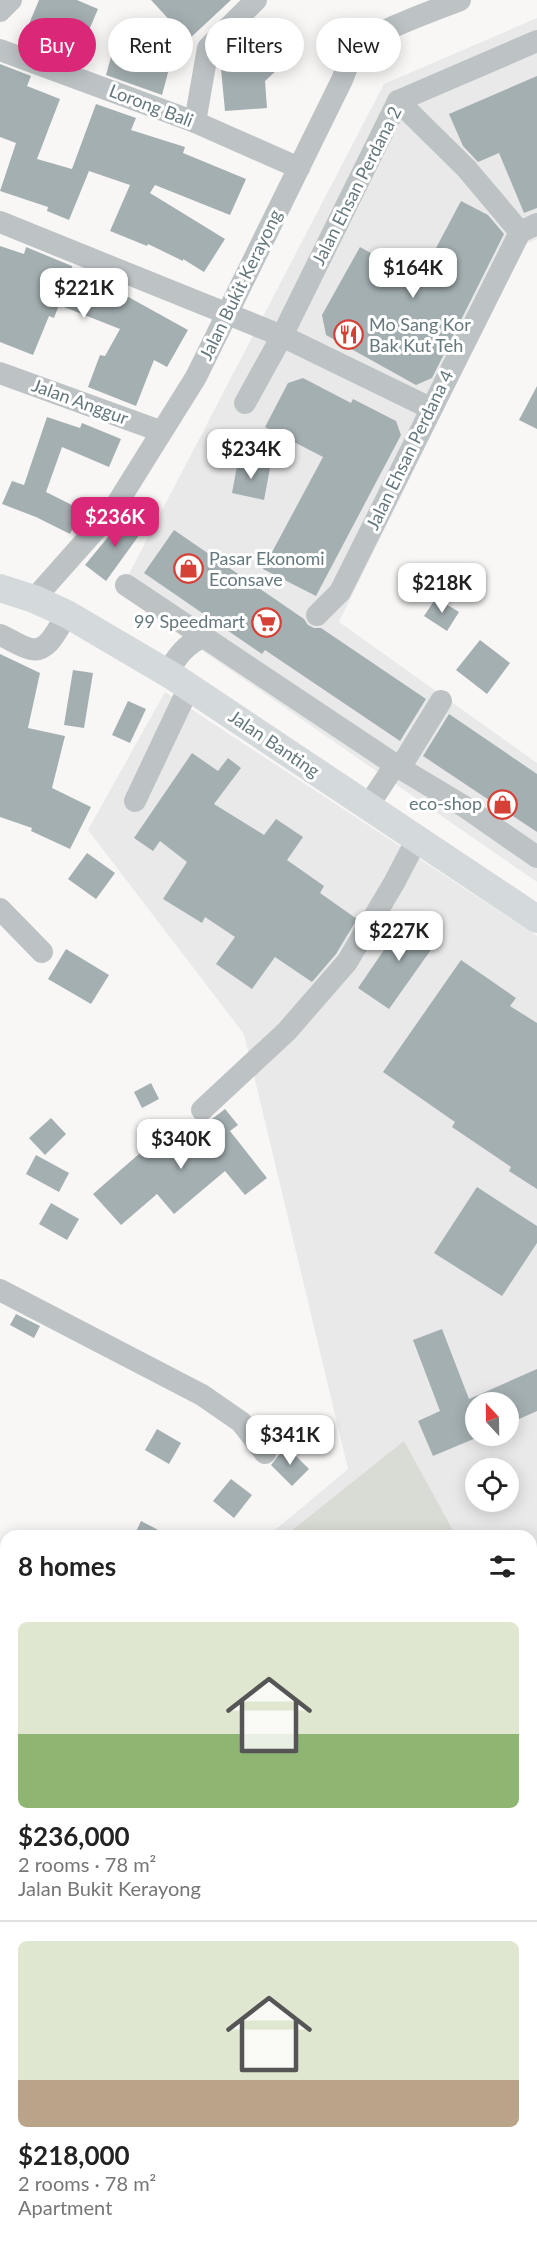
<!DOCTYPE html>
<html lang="en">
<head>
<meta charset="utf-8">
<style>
	body { margin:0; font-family:Lato,sans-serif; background:#f2f2f2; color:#222; height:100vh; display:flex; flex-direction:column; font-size:22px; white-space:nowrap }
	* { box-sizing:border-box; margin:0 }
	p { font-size:20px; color:#767676 }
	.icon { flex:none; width:33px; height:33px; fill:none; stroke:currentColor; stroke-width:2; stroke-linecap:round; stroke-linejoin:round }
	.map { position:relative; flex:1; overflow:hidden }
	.panel { position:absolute; left:0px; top:1530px; width:537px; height:720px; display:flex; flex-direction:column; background:#fff; border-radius:18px 18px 0 0; box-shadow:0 3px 15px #0003 }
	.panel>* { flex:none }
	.top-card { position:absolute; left:18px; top:18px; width:501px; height:54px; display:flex; gap:12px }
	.needle { width:39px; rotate:338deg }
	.buttons { position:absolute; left:465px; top:1392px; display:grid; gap:12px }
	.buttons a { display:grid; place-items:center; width:54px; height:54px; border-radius:50%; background:#fff; box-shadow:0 3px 15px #0003; font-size:30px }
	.price { position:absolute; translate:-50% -51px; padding:0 14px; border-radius:12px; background:#fff; color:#222; font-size:20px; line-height:39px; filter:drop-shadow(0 2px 3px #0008) }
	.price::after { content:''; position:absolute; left:50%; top:36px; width:18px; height:14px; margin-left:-9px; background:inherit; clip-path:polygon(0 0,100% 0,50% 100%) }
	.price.on { background:#db2777; color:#fff }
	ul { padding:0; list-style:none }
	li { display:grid; align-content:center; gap:12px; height:318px; padding:0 18px }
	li+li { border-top:2px solid #e0e0e0 }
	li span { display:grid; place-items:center; height:186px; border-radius:9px; color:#555 }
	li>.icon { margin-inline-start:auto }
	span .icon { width:108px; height:108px; fill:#fffc; stroke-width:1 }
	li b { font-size:26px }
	h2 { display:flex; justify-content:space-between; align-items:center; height:72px; padding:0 18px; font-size:26px }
	.chip { padding:0 21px; border-radius:27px; background:#fff; box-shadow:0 3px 15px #0003; font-size:21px; line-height:54px }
	.chip.on { background:#db2777; color:#fff }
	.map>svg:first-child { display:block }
</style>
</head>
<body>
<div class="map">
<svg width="537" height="2250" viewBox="0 0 537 2250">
	<rect width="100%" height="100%" fill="#f8f7f5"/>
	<g fill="#e9e9e9" fill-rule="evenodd">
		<path d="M537,18V239L525,244L339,622L537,763V882L119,593L384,84Z"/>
		<path d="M165,692L537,936V2127L531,2128V1536H268L348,1469L244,1034L88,830ZM476,1402H508V1436H476ZM476,1468H508V1502H476Z"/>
		<path d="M6,2054V2244H463L460,2250H0V2068Z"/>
	</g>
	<g fill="#d9dcd5">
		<path d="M404,1441L456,1536H285Z"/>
		<path d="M531,2097H537V2250H85L87,2244H531Z"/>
	</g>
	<g fill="#a4afb2">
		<path d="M39,0H77L98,9L75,63L21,43Z"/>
		<path d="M151,0H231L188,40Z"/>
		<path d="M260,22L292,56L265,81L267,108L225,111L221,69L271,64L245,36Z"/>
		<path d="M119,28L176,43L162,95L106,75Z"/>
		<path d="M0,64L31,76L27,86L60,99L37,159L72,169L96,104L136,118L131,130L185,147L183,153L246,179L230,215L155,185L150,193L225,239L204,272L183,259V261L148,244L147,246L110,231L130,185L89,171L69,220L47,211L48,207L0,191L16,143L0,137Z"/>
		<path d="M537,76V208L524,213L499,153L478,162L463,146L449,114Z"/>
		<path d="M461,201L488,215L504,234L432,378L416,385L326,335L322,315L360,247L419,280Z"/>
		<path d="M0,246L24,254L26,247L72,266V268L125,289L123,294L188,330L167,367L154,360L136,406L88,387L100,355L105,356L120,329L59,305L54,318L49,316L33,355L0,342Z"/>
		<path d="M303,378L351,403L353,399L396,421L401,435L316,596L263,569L323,457L265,427L288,383Z"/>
		<path d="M537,386V429L519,420Z"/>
		<path d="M47,417L80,428L82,423L121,439L109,467L62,447L46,492L82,510L70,534L36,517L2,504L12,481L24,485Z"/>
		<path d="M238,461L270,468L264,500L232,493Z"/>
		<path d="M127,514L145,527L106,581L85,565Z"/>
		<path d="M174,530L304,619L308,625L314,628H321L426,699L400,741L265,650L262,654L144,573Z"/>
		<path d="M436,598L459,612L447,631L424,616Z"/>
		<path d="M480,640L510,663L487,694L456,670Z"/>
		<path d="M0,654L40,673L28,728L65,736L52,788L91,807L70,849L31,831L32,828L0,817Z"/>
		<path d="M73,670L93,673L84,728L64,725Z"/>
		<path d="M128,701L146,709L130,743L112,735Z"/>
		<path d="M449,714L537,774V832L423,756Z"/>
		<path d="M192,753L218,771L228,758L241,768L214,804L264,835L276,819L303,837L287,860L324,886L320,893L357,919L336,954L312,982L275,957L252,989L216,964L235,937L205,917L202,923L163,899L187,862L160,841L153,851L134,838Z"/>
		<path d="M87,853L115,873L96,899L68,879Z"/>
		<path d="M408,915L440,937L389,1009L358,988Z"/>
		<path d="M66,949L109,975L91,1004L48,979Z"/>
		<path d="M461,960L516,998L510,1006L537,1023V1189L509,1171L511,1167L452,1127L455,1122L383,1072Z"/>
		<path d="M151,1083L159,1099L142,1108L134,1092Z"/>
		<path d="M225,1109L238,1125L230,1131L267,1178L245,1195L225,1171L174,1214L157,1194L121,1225L93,1194L162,1134L174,1148Z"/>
		<path d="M51,1118L66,1134L45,1155L29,1138Z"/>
		<path d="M36,1155L69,1173L59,1192L26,1174Z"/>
		<path d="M477,1187L537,1226V1243L502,1296L434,1253Z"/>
		<path d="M51,1203L79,1219L67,1240L39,1224Z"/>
		<path d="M16,1314L40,1326L34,1338L10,1325Z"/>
		<path d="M442,1329L469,1399L537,1369V1411L508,1424V1402H476V1438L433,1456L418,1421L440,1411L413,1340Z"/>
		<path d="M157,1429L181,1443L169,1464L145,1450Z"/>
		<path d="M286,1446L309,1469L292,1486L271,1465Z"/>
		<path d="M231,1479L252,1495L234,1518L213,1501Z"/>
		<path d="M141,1521L170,1536H134Z"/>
	</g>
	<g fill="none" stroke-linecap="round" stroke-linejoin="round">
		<g stroke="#bdc3c5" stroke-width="22">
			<path d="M0,11L11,0"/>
			<path d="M0,50L195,122L299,168"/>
			<path d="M398,101L466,168L520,232"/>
			<path d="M195,122L208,48L256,0"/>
			<path d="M0,222L282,336L430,408"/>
			<path d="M0,373L160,431"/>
			<path d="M245,403L282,336L398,101L537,41"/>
			<path d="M126,585L400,768L465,807L537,857"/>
			<path d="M34,599L113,510L196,377L341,82C346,71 349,58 358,48C374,31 436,10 460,0"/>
			<path d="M317,615L340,592L520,232L537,224"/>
			<path d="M0,635C10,639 21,647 31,649C49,653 59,626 67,614"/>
			<path d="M167,674C177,656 185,645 204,636"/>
			<path d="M400,768L441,701"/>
			<path d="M135,801L189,687"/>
			<path d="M368,806L395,765"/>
			<path d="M0,909L42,952"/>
			<path d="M202,1110L287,1031L347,962L394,883L417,839"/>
			<path d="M0,1290L202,1395L241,1422L265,1453"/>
		</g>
		<path stroke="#d4d9db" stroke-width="28" d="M0,588L34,599L67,614L174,677L537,919"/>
	</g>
	<defs>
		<symbol id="restaurant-ring" viewBox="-11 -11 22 22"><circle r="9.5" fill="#fff" stroke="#d64137" stroke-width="1.5"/><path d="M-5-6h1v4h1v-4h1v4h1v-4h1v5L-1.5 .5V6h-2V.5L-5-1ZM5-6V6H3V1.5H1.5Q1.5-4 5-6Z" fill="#d64137"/></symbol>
		<symbol id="shop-ring" viewBox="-11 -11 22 22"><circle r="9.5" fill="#fff" stroke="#d64137" stroke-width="1.5"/><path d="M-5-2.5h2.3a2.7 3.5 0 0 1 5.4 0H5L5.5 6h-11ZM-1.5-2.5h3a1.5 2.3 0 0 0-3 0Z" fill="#d64137"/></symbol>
		<symbol id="supermarket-ring" viewBox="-11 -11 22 22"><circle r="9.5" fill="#fff" stroke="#d64137" stroke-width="1.5"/><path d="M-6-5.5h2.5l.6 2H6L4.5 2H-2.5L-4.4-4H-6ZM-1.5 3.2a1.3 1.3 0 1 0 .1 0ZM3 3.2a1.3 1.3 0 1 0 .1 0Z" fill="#d64137"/></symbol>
	</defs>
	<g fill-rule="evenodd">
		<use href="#restaurant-ring" x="332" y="318" width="33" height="33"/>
		<use href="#shop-ring" x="172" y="552" width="33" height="33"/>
		<use href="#supermarket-ring" x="250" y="606" width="33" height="33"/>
		<use href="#shop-ring" x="486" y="788" width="33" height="33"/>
	</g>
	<g text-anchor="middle" stroke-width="6" stroke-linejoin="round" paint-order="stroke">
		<g font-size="18" fill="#65787e" stroke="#fff">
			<text transform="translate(151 106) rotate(21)" y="6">Lorong Bali</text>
			<text transform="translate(357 186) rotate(-63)" y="6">Jalan Ehsan Perdana 2</text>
			<text transform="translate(241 285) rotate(-64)" y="6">Jalan Bukit Kerayong</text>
			<text transform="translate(80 402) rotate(20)" y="6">Jalan Anggur</text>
			<text transform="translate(410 450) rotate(-64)" y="6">Jalan Ehsan Perdana 4</text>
			<text transform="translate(274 744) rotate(34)" y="6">Jalan Banting</text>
		</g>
		<g font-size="18" fill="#65787e" stroke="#fff" text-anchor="start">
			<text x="369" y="331">Mo Sang Kor<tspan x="369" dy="21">Bak Kut Teh</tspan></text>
			<text x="209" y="565">Pasar Ekonomi<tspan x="209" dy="21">Econsave</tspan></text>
			<text x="245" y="628" text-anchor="end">99 Speedmart</text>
			<text x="482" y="810" text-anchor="end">eco-shop</text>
		</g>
	</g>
</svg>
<div class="buttons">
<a><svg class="needle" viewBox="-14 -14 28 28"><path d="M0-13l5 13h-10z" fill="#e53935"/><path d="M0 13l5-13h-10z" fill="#767676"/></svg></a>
<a><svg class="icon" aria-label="locate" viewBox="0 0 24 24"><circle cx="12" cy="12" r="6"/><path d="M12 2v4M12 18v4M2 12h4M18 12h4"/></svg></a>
</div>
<b class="price" style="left:413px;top:299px">$164K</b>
<b class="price" style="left:84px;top:319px">$221K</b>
<b class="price" style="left:251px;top:480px">$234K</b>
<b class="price on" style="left:115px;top:548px">$236K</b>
<b class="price" style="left:442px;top:614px">$218K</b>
<b class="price" style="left:399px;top:962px">$227K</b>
<b class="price" style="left:181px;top:1170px">$340K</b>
<b class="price" style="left:290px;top:1466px">$341K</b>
<div class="top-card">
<a class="chip on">Buy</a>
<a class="chip">Rent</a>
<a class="chip">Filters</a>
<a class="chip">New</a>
</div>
<section class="panel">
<h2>8 homes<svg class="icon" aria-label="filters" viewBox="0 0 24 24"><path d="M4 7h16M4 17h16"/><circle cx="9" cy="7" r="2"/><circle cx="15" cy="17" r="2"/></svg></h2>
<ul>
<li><span style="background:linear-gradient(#dfe7d0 60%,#8fb573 0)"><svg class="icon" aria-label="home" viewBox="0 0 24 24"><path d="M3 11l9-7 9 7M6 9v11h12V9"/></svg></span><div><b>$236,000</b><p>2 rooms · 78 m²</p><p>Jalan Bukit Kerayong</p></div></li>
<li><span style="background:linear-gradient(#dfe7d0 75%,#b9a48a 0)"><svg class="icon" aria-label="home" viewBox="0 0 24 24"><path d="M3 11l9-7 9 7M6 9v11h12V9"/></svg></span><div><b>$218,000</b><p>2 rooms · 78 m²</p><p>Apartment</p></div></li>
</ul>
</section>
</div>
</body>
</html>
